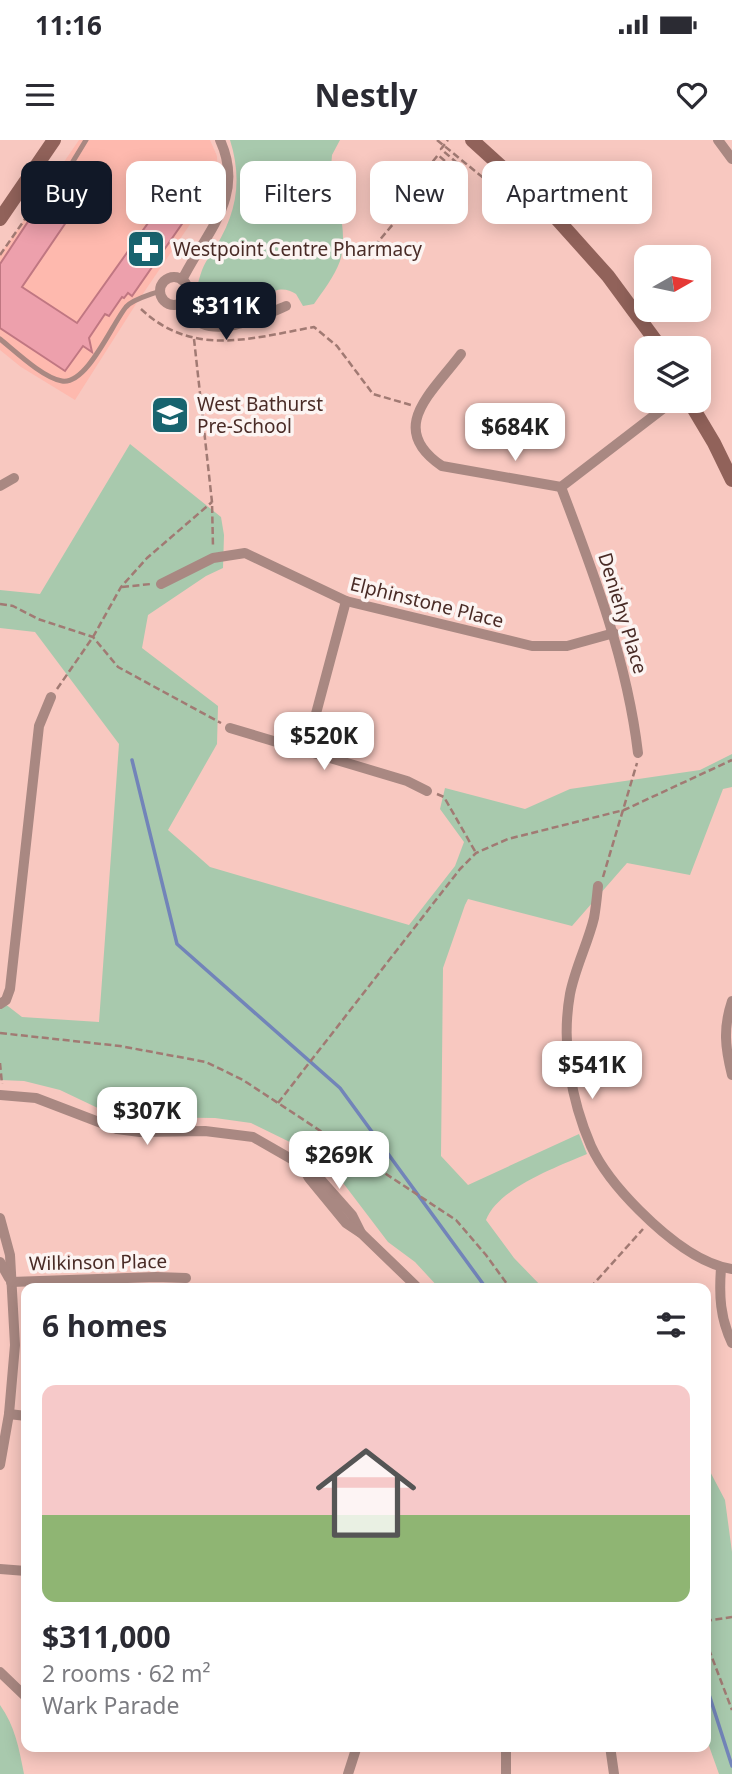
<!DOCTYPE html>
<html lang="en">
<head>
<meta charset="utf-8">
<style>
	body { margin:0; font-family:"Noto Sans",sans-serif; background:#f2f2f3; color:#2b2b33; height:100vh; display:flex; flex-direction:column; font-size:26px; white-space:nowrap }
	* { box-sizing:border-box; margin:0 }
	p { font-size:23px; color:#7c7c81 }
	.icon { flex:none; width:38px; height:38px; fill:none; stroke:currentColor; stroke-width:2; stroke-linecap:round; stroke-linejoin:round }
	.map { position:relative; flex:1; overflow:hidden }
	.side { position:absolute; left:21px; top:1143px; width:690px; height:469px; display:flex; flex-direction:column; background:#fff; border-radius:14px; box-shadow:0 4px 18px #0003 }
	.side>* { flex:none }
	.hud { position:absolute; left:21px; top:21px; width:691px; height:63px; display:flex; gap:14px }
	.needle { width:46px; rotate:81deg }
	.buttons { position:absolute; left:634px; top:105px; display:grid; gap:14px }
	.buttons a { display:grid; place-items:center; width:77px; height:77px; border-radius:14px; background:#fff; box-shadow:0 4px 18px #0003; font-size:35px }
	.price { position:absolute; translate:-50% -60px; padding:0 16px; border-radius:14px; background:#fff; color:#222; font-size:23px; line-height:46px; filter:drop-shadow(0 2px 4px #0008) }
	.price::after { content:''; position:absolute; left:50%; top:42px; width:21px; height:16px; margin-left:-10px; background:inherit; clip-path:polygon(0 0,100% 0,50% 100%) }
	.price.active { background:#111827; color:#fff }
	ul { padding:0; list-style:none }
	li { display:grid; align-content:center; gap:14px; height:371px; padding:0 21px }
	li+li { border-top:2px solid #e1e1e2 }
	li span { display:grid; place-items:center; height:217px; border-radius:14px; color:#555 }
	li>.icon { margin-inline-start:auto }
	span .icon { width:126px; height:126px; fill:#fffc; stroke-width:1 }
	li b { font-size:30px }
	h2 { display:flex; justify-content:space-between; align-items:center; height:84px; padding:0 21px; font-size:30px }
	.tag { padding:0 24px; border-radius:14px; background:#fff; box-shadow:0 4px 18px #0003; font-size:24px; line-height:63px }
	.tag.active { background:#111827; color:#fff }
	.status { display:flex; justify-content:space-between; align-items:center; height:49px; padding:0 35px; background:#fff; direction:ltr }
	.status svg { height:19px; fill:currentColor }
	header { display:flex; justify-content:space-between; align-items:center; height:91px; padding:0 21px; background:#fff; font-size:32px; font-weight:700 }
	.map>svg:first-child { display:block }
</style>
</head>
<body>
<div class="status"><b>11:16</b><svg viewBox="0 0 49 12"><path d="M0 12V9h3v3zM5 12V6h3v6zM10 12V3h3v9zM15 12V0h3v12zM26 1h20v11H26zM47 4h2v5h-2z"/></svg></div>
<header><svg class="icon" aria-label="menu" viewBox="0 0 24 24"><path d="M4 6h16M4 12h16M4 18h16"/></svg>Nestly<svg class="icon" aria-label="heart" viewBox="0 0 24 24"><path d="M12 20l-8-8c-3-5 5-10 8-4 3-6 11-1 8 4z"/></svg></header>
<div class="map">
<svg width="732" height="1634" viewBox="0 0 732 1634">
	<rect width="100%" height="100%" fill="#f8c8c0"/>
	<path fill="#feb9ae" d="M79,0H210L217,16L218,43L136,164L75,260L21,227L0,210V115Z"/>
	<g fill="#a8c9ad">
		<path d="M230,0H340L332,15L331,28C336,57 349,93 340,121C334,137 323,151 314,164L303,166L296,154C290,150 282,148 275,151C267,155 263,165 256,170C234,186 187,194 196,152C199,140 201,128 209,117C235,80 244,44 230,0Z"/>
		<path d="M130,304L221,377L224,395L223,428L206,436L148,475L142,508L218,566L217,604L168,690L210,727L409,785L455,726L464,702L440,669L445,648L525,669L570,649L700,630L732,614V647L723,649L690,735L627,723L572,786L468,759L465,765L443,828L441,1016L468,1045L579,994L587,1014C557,1027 498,1048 486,1080L514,1118L543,1148H439L415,1122L388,1102L334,1031L298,1006L251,983L215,978L127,977L102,970L60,950L24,941L0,940V860L22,877L99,882L119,604L35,492L0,488V450L40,454Z"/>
		<path d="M705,1322L725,1360L732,1412V1634H719L709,1606L705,1605Z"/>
		<path d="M0,1565C15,1586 19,1608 24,1634H0Z"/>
	</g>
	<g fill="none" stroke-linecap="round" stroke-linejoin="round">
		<g stroke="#7284b9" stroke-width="3.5">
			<path d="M132,620L177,804L340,948L486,1148"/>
			<path d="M705,1542L732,1626"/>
		</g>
	</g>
	<path fill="#eda0ac" stroke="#c07782" stroke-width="2" d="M168,55L175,60L177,57L193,68L132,156L128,153L124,158L122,157L109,176L105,174L89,198L92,212L83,206L65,231L0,188V124L41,62L50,60L71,75L22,147L77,183Z"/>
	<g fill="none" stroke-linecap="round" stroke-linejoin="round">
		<g stroke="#a17a73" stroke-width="2.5" stroke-dasharray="7 3.5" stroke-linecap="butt">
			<path d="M437,0L508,58"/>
			<path d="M0,115L46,49"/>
			<path d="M394,117L397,113L378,102L404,71L409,75L431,52L418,40L438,15L460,34L464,29L441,9L448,0"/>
			<path d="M141,169C193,218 252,198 314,187L337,206L373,254L411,265"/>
			<path d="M194,199L212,362L213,407"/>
			<path d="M122,447L151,444"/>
			<path d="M0,464L13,466L38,479L93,497L118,527L221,583"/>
			<path d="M57,549L93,497L121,447L147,418L212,362"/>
			<path d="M437,654L444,657L476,713"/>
			<path d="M603,737L637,623"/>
			<path d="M0,893L120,906L206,922L243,940L456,1080L486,1115L510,1148"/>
			<path d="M0,923L2,944"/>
			<path d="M278,963L460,729L476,713L508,699L624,670L732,620"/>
			<path d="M590,1148L643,1089"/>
			<path d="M705,1481L732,1477"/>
			<path d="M705,1499L732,1570"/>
		</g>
		<g stroke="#a98882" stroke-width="5">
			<path d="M55,51L86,0"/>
			<path d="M0,199C15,211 43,238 62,241C87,245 112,184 126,167C133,159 150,155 160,151"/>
		</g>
		<g stroke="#a98882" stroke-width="10">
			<path d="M718,0L732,19"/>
			<circle cx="174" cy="151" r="14"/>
			<path d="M182,140C206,92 246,57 220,0"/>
			<path d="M182,162C185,167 188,172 191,176C213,201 263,176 286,166"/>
			<path d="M461,214C432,253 386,288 442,326L561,347L673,261"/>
			<path d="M0,346L14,338"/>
			<path d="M561,347C594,434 627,520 638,613"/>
			<path d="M161,444L213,418L245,413L346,461L532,506H567L614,493"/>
			<path d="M230,588L407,641L427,651"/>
			<path d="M306,611L346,461"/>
			<path d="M598,746C597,756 596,767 594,778C588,803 575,828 570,854C561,904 571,960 591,1006C602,1030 620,1051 639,1070C663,1094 698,1124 732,1129"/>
			<path d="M732,861C723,888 725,907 732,935"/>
			<path d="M0,864L6,860L10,849L39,586L51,557"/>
			<path d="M0,955L36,958L117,989L140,992L205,991L253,997L314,1032L352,1075L361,1093"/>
			<path d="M301,1024L309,1038L346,1083L361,1093L418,1148"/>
			<path d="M0,1078L10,1115L15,1205L9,1274L0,1325"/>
			<path d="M0,1122L9,1138"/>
			<path d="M721,1128C719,1155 720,1178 732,1203"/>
			<path d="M11,1142L156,1137L186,1138"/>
			<path d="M9,1274L26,1276"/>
			<path d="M0,1429L26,1431"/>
			<path d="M0,1532L26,1557"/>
			<path d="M506,1606V1634"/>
			<path d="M610,1606L614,1634"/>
			<path d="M348,1634L357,1606"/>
		</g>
		<g stroke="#91625a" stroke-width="14">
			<path d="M472,0L548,69L608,136L661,208"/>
			<path d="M0,79L54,0"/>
			<path d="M689,261L714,303L732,340"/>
		</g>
	</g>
	<defs>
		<symbol id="pharmacy-square" viewBox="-11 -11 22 22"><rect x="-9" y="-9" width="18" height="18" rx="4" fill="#18646f" stroke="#fcf4f2"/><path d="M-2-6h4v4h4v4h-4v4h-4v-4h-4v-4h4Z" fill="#fff"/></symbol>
		<symbol id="school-square" viewBox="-11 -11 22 22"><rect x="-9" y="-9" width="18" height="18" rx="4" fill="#18646f" stroke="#fcf4f2"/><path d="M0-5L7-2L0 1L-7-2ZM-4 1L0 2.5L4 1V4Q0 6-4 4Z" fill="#fff"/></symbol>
	</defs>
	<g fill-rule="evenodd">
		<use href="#pharmacy-square" x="124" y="87" width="44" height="44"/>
		<use href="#school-square" x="148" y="253" width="44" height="44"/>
	</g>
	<g text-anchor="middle" stroke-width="7" stroke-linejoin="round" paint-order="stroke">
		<g font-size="19" fill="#492b26" stroke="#fcf4f2" text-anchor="start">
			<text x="173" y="116">Westpoint Centre Pharmacy</text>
			<text x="197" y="271">West Bathurst<tspan x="197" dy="22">Pre-School</tspan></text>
		</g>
		<g font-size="19" fill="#492b26" stroke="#fcf4f2">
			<text transform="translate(427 462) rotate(14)" y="7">Elphinstone Place</text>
			<text transform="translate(623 473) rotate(73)" y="7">Deniehy Place</text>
			<text transform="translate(98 1122) rotate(-1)" y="7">Wilkinson Place</text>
		</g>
	</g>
</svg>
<div class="buttons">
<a><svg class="needle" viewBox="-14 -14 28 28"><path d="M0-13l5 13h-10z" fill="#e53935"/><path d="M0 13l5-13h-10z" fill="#7c7c81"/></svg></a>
<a><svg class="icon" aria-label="layers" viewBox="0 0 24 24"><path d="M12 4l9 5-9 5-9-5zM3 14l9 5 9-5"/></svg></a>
</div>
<b class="price active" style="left:226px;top:202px">$311K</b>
<b class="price" style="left:515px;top:323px">$684K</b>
<b class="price" style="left:324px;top:632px">$520K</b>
<b class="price" style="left:592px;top:961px">$541K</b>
<b class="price" style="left:147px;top:1007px">$307K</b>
<b class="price" style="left:339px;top:1051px">$269K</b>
<div class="hud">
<a class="tag active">Buy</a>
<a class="tag">Rent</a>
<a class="tag">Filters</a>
<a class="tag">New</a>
<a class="tag">Apartment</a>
</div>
<section class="side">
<h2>6 homes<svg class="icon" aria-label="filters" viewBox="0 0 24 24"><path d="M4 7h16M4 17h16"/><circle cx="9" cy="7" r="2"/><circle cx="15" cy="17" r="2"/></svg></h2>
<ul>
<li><span style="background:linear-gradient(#f6c9c9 60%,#8fb573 0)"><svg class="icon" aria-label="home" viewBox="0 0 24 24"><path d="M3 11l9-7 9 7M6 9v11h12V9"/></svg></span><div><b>$311,000</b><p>2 rooms · 62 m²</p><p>Wark Parade</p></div></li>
</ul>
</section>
</div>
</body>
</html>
